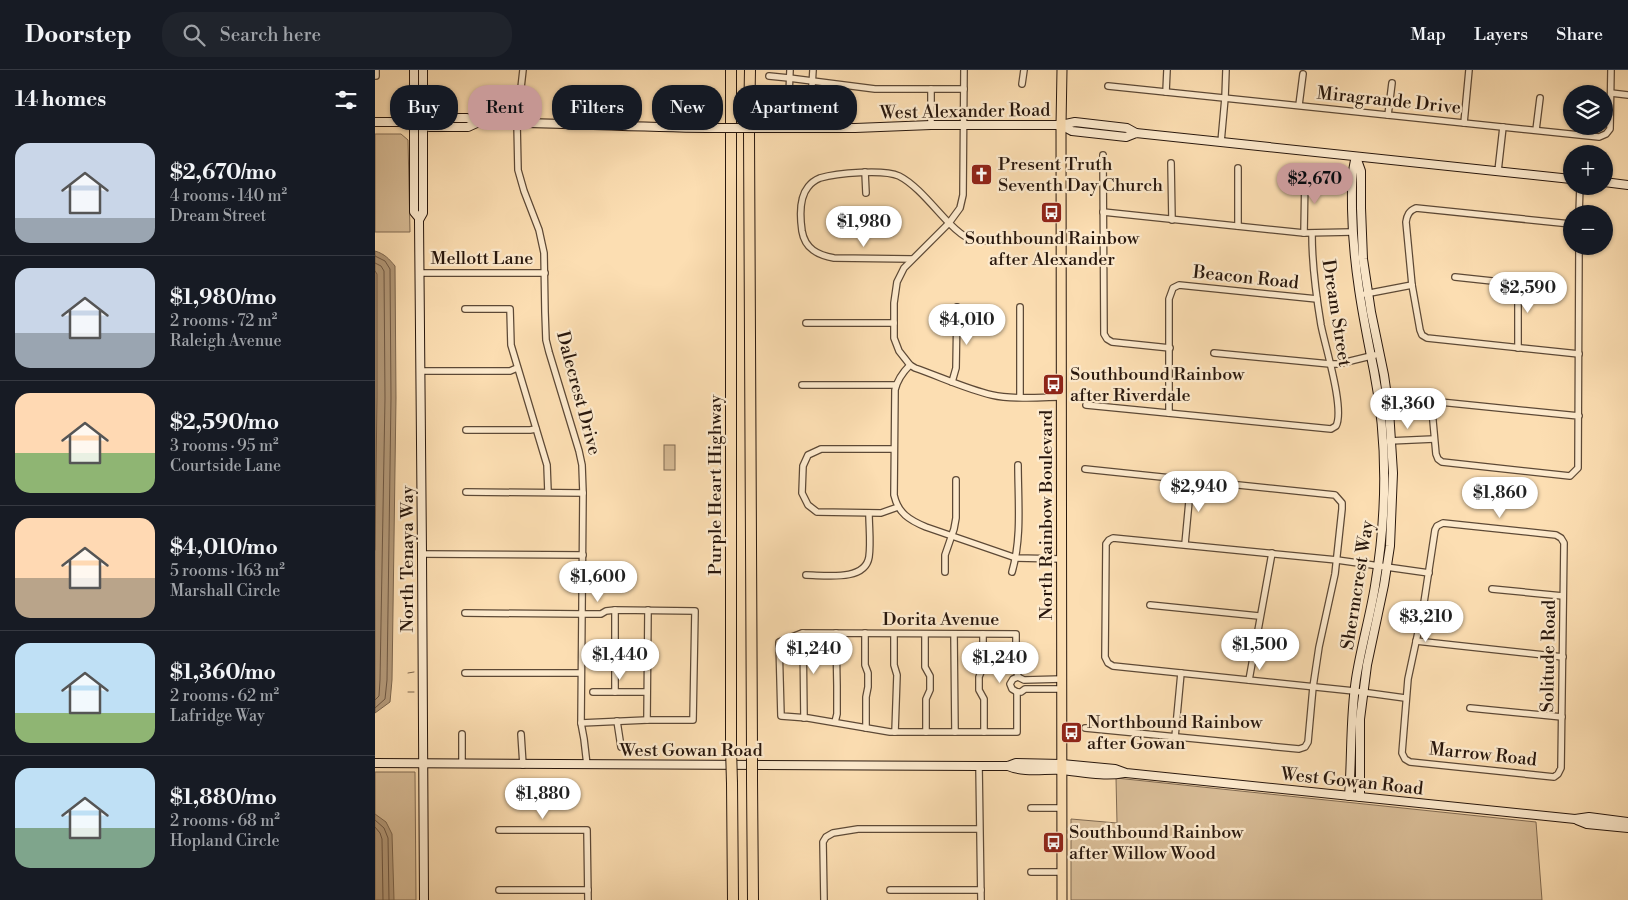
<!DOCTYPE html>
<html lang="en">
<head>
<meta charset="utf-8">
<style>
	body { margin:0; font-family:"Libre Bodoni",serif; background:#20242c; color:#f1f3f6; height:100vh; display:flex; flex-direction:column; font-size:19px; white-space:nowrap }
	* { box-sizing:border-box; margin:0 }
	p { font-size:16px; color:#9ea1a6 }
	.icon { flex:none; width:28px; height:28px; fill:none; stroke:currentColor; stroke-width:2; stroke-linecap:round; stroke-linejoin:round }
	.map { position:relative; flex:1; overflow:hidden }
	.details { display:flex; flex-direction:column; background:#171b24; width:375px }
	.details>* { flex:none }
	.guide { position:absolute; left:15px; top:15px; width:475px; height:45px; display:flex; gap:10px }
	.tools { position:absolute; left:1188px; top:15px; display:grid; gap:10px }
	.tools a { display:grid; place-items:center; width:50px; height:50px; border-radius:50%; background:#171b24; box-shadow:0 1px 4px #0004; font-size:25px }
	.price { position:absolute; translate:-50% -42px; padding:0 11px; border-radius:18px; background:#fff; color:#222; font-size:16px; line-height:32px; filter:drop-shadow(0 1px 2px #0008) }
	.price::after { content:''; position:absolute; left:50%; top:30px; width:15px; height:11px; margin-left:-8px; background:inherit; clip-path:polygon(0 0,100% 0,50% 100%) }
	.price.selected { background:#c59692; color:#111 }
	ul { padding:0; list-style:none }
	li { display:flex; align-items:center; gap:15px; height:125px; padding:0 15px }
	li+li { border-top:1px solid #363941 }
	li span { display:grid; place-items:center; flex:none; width:140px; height:100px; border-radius:15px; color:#555 }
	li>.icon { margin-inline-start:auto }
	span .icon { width:60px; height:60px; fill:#fffc; stroke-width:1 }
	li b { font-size:21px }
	h2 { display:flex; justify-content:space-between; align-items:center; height:60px; padding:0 15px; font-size:21px }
	.chip { padding:0 18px; border-radius:20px; background:#171b24; box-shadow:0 1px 4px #0004; font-size:18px; line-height:45px }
	.chip.selected { background:#c59692; color:#111 }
	header { display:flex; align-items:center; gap:30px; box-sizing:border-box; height:70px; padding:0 25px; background:#171b24; border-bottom:1px solid #363941 }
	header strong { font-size:24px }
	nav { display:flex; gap:28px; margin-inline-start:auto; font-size:18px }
	.search { width:350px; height:45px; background:#20242c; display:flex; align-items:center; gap:12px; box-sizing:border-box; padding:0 18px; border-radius:20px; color:#9ea1a6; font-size:19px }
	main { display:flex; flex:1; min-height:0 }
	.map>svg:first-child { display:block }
</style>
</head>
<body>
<header>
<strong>Doorstep</strong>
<div class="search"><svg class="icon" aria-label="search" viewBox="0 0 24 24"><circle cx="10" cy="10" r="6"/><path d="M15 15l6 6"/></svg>Search here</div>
<nav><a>Map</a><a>Layers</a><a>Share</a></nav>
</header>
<main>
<section class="details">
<h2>14 homes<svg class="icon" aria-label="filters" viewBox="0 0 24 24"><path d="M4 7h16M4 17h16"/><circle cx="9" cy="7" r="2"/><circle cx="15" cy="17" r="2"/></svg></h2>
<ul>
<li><span style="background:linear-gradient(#c9d6e8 75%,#9aa5b1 0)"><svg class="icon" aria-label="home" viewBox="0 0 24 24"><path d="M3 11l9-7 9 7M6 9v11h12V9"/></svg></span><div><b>$2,670/mo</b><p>4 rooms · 140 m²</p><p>Dream Street</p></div></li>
<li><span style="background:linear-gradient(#c9d6e8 65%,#9aa5b1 0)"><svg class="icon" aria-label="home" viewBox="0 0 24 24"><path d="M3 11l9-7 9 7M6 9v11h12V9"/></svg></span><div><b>$1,980/mo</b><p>2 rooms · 72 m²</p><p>Raleigh Avenue</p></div></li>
<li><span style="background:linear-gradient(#ffd9b3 60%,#8fb573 0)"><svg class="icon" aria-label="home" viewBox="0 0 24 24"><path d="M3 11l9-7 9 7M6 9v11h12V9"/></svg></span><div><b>$2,590/mo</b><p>3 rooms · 95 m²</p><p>Courtside Lane</p></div></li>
<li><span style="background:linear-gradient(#ffd9b3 60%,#b9a48a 0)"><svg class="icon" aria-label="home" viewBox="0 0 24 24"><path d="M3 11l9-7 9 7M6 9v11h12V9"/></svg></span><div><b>$4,010/mo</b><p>5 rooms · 163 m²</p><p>Marshall Circle</p></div></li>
<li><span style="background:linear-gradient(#bfe0f5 70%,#8fb573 0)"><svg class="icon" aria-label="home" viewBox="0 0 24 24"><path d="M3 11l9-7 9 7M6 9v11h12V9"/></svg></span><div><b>$1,360/mo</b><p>2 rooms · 62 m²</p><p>Lafridge Way</p></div></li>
<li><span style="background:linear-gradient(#bfe0f5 60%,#7fa58c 0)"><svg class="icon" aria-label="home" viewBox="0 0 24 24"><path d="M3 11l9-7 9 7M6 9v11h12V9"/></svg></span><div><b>$1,880/mo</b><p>2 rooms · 68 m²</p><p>Hopland Circle</p></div></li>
</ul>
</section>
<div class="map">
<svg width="1253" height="830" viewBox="0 0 1253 830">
	<rect width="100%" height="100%" fill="#fcdeb2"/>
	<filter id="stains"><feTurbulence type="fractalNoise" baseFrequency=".004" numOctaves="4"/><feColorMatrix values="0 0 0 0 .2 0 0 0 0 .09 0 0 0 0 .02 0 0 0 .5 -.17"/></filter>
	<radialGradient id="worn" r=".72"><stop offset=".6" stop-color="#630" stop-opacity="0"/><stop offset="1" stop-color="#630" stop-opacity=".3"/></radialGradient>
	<g fill="#d8bc96" stroke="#806a52">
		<path d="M0,64H26L33,70L35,162H0Z"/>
		<rect x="289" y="375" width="11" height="25"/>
		<path d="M0,702H40L41,830H0Z"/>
		<path d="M741,708L1161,752L1167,830H696V749L742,753Z"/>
	</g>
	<g fill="#b49a7a" stroke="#7c664e">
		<path d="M0,181C10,184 14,189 20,196L21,328L17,610L15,632L0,643Z"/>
		<path d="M0,744L11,752L17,764L19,830H0Z"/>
	</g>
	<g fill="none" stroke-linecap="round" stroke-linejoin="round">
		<g stroke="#6e5844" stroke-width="1">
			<path d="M0,186L10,191L15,199L16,328L12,610L10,629L0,638"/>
			<path d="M0,193L6,196L9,201L10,328L5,610L4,626L0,630"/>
			<path d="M0,201L2,204V328L0,480"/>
			<path d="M0,750L9,758L13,768L14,830"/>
			<path d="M0,757L5,763L7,769L8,830"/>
		</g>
		<g stroke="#7c664e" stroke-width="1">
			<path d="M33,603L39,602"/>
			<path d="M33,622H39"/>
		</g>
		<defs>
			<g id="street">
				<path d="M148,0L142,53L143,100L149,121L164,160L169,183L170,242L171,270L174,282L204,381L207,395L208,423L206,653L209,669L212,695"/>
				<path d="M589,0L588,125L585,138L574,153L529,198L522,212L519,233V268L524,281L535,295L540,298C566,307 591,319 617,325C639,330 664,327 687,327"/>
				<path d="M0,6H1V0"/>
				<path d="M394,6L414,8L500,19H589"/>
				<path d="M647,14L649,0"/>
				<path d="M733,16L1224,67L1231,64L1235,59L1236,0"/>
				<path d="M556,19V55"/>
				<path d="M791,22L792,0"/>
				<path d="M1236,23L1253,25"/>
				<path d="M393,30C401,30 410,32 414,25L415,0"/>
				<path d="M436,32L438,0"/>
				<path d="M924,35L928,4"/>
				<path d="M1013,45L1017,13"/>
				<path d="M1089,53L1094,0"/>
				<path d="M1161,60L1165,28"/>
				<path d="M846,72L850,28L851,0"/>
				<path d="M728,85L729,264L732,269L737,272L795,278"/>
				<path d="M796,93L797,150"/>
				<path d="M1123,101L1128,57"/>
				<path d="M490,102L491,123"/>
				<path d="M728,142L929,163L977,162"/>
				<path d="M1204,144L1205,116"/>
				<path d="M1196,154L1041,138C1034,141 1032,145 1031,152L1037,215L1045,260L1047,265L1052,268L1204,284"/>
				<path d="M863,156V98"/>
				<path d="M929,163L930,106"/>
				<path d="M537,189L459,188C443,185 430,179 427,161C425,147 424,128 433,117C436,113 440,110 445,108C462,103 509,99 524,106C542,115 560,139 574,153C580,159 587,166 595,169C609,173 641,170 656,170"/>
				<path d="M44,203H170"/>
				<path d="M1080,207L1136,213L1141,216L1143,221V278"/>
				<path d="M990,224L1037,215"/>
				<path d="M90,239H135L136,275L172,395L173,422"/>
				<path d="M431,253H519"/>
				<path d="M839,283L955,294H963L1000,285"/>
				<path d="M535,295C528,302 522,311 520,320L519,425C523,443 534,450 551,457L641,488L687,489"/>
				<path d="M46,301H135L142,298"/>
				<path d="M577,312L581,298L582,237"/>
				<path d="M427,315H521"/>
				<path d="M645,327V237"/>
				<path d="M711,335L956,359L961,356C970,339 950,276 946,255C941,225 937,194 937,164"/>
				<path d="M794,343V229L798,218L804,215L942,229"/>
				<path d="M1204,346L1065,332L1061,335L1057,340L1061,384L1063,389L1067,392L1195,406L1203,398C1204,324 1204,250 1204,176"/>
				<path d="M91,360H155L161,359"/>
				<path d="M1014,371L1059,369"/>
				<path d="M519,379H446L433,385L428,396L427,423L433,435L442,442L506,443L523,437"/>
				<path d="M91,422L208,423"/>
				<path d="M1068,453L1181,465L1186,468L1189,473L1186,698L1183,704L1179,707L1035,692L1030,689L1027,683L1033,609L1048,539L1060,460L1062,456Z"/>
				<path d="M810,474L816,410"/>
				<path d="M47,484L208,485"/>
				<path d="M570,502V485L579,459L581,448V410"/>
				<path d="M637,502C647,468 643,430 643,395"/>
				<path d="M431,505C449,505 490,512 494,487C496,473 494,457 494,443"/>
				<path d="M1117,519L1188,526"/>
				<path d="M775,535L884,546"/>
				<path d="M90,543L207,544H226L231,541L240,540L320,541L318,650H272L206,653"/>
				<path d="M428,563L429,648"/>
				<path d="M490,563V595L493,603V617L491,627V658"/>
				<path d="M519,564V595L522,605L520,662"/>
				<path d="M550,564V597L555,606V620L551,629V662"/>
				<path d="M579,564L580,662"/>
				<path d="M608,564V597L604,607V620L609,629V662"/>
				<path d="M1041,571L1188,587"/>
				<path d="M90,603H206"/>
				<path d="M643,607L649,610L687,609"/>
				<path d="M874,610L897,483"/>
				<path d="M218,622H272"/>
				<path d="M240,622V540"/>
				<path d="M642,622V662H515L433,648L406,646L404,572L427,563L641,564V596L643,607"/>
				<path d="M642,622H646L650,619H687"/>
				<path d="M642,622L637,619L635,614L638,609L643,607"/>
				<path d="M1030,628L979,621L738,596L733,593L730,587L731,474L734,470L738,468L962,490L1054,503"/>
				<path d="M1095,638L1187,647"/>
				<path d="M272,650L273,540"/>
				<path d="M242,651L246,677"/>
				<path d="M460,652L462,644V616L461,563"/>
				<path d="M710,658L924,679L930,677L933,672L938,617L944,577L960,504L967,439V433L960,425L710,399"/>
				<path d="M87,664V694"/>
				<path d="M146,664L148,695"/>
				<path d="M800,667L806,603"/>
				<path d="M604,696L606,830"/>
				<path d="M656,738H687"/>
				<path d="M124,760H212L213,830"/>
				<path d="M656,802H687"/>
				<path d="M124,820H213"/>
				<path d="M515,820H606"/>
				<path d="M449,830L448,772L451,767L458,763L483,759H604"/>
			</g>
			<g id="secondary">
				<path d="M39,0V142L44,148"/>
				<path d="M48,0V143L44,150L47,484L49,830"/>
				<path d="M0,52H48L54,57H93L104,52"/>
				<path d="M48,52L54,48H92L104,52C180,53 256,57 332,58"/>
				<path d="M686,55L697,61L751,67L761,63L1196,109"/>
				<path d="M395,58H480L556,55H686L700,52L752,58L761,63"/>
				<path d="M981,87L986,101V138L988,189L996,242L1009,305L1014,340L1018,403L1015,476L1009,515L992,595L985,649V727"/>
				<path d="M1229,112L1253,115"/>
				<path d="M0,693L604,696H633L641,693L687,694L740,699L751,703L1200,749L1214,747L1253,752"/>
				<path d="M633,696C649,703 669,699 687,700C707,702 729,707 749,703"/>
				<path d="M974,726C977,687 975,648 981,609C986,577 995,547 1000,516C1012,444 1013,372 999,301C988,247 978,195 977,139C977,122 976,104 981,87"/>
				<path d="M1202,750L1212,754L1253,758"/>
			</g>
			<path id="primary" d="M687,830L686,55L687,0"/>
			<g id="highway">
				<path d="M356,0V678"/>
				<path d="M374,54L375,0"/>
				<path d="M374,63L377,681"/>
				<path d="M377,710L378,830"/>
				<path d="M357,713L358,830"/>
			</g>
		</defs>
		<use href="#street" stroke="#5d4936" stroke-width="8"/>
		<use href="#secondary" stroke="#28170d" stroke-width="10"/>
		<use href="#primary" stroke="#28170d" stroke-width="11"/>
		<use href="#highway" stroke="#28170d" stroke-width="12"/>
		<use href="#street" stroke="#fdeacd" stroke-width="5.5"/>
		<use href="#secondary" stroke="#fdeacd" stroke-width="8"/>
		<use href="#primary" stroke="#fcdeb2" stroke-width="9"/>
		<use href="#highway" stroke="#fcdeb2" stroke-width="10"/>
		<defs>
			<path id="secondary-bridge" d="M332,58H395"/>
			<g id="highway-bridge">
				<path d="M356,678L357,713"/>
				<path d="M377,681V710"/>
			</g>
		</defs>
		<use href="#secondary-bridge" stroke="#28170d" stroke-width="10" stroke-linecap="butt"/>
		<use href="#highway-bridge" stroke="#28170d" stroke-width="12" stroke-linecap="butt"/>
		<use href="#secondary-bridge" stroke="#fdeacd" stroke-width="8"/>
		<use href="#highway-bridge" stroke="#fcdeb2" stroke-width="10"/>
	</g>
	<defs>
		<symbol id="church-square" viewBox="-11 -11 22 22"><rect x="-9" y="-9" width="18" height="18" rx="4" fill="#8f2418" stroke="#fdeacd"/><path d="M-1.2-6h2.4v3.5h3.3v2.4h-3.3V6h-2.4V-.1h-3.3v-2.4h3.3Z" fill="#fff"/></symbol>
		<symbol id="bus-square" viewBox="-11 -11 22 22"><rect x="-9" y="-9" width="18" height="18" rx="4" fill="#8f2418" stroke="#fdeacd"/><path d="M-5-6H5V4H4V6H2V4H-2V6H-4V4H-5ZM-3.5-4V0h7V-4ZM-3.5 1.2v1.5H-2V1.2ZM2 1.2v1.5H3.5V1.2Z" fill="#fff"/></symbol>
	</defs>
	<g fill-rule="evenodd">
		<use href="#church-square" x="594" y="92" width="25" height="25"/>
		<use href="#bus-square" x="664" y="130" width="25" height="25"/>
		<use href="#bus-square" x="666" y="302" width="25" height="25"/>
		<use href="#bus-square" x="684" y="650" width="25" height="25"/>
		<use href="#bus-square" x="666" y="760" width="25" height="25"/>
	</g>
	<g text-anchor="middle" stroke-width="4.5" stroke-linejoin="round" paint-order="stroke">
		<g font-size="18" fill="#28170d" stroke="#fdeacd">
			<text transform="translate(1014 30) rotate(6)" y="6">Miragrande Drive</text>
			<text transform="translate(590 41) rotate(-1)" y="6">West Alexander Road</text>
			<text x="107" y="194">Mellott Lane</text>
			<text transform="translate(871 207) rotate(6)" y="6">Beacon Road</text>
			<text transform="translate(962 243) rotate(81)" y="6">Dream Street</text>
			<text transform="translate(204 323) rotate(75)" y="6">Dalecrest Drive</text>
			<text transform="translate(340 415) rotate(-90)" y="6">Purple Heart Highway</text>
			<text transform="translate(671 445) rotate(-90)" y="6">North Rainbow Boulevard</text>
			<text transform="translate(32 489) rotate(-90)" y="6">North Tenaya Way</text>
			<text transform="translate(982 515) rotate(-81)" y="6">Shermcrest Way</text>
			<text x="566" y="555">Dorita Avenue</text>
			<text transform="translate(1173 586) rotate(-89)" y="6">Solitude Road</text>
			<text x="316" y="686">West Gowan Road</text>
			<text transform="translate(1108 684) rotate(6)" y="6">Marrow Road</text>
			<text transform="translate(977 711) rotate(6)" y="6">West Gowan Road</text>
		</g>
		<g font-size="18" fill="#28170d" stroke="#fdeacd" text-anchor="start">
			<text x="623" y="100">Present Truth<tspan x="623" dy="21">Seventh Day Church</tspan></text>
			<text x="677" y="174" text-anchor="middle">Southbound Rainbow<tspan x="677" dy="21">after Alexander</tspan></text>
			<text x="695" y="310">Southbound Rainbow<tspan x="695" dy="21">after Riverdale</tspan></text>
			<text x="712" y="658">Northbound Rainbow<tspan x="712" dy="21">after Gowan</tspan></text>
			<text x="694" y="768">Southbound Rainbow<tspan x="694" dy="21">after Willow Wood</tspan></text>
		</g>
	</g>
	<rect width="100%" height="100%" filter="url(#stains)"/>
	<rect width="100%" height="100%" fill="url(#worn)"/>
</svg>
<div class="tools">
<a><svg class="icon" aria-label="layers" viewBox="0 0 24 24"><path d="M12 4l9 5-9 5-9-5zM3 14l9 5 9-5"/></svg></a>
<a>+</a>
<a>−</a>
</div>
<b class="price selected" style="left:940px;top:135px">$2,670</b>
<b class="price" style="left:489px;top:178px">$1,980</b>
<b class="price" style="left:1153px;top:244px">$2,590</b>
<b class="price" style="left:592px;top:276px">$4,010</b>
<b class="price" style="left:1033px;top:360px">$1,360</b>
<b class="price" style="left:824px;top:443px">$2,940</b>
<b class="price" style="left:1125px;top:449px">$1,860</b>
<b class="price" style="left:223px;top:533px">$1,600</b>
<b class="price" style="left:1051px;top:573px">$3,210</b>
<b class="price" style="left:885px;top:601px">$1,500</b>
<b class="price" style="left:439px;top:605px">$1,240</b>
<b class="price" style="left:245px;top:611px">$1,440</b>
<b class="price" style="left:625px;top:614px">$1,240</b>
<b class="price" style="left:168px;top:750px">$1,880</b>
<div class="guide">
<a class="chip">Buy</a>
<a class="chip selected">Rent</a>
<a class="chip">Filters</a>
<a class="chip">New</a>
<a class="chip">Apartment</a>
</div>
</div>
</main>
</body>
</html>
